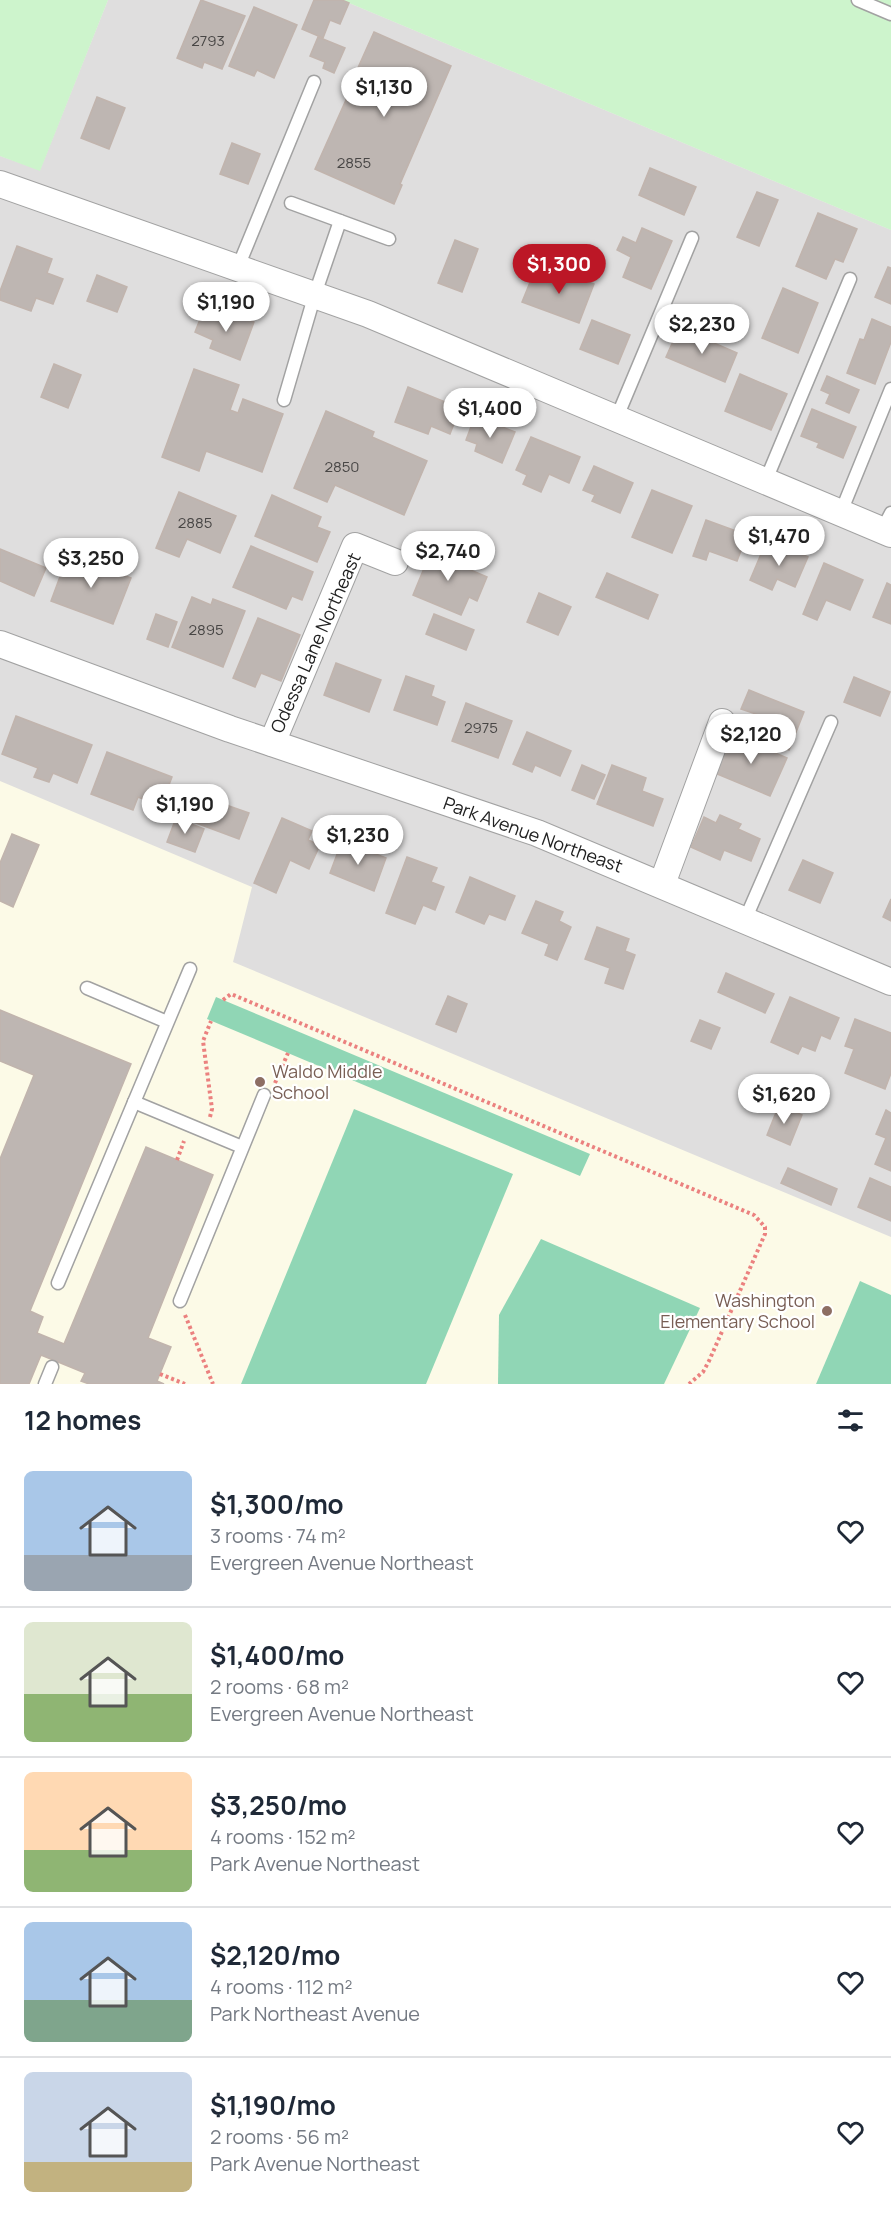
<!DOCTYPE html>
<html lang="en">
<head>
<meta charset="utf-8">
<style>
	body { margin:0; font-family:Manrope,sans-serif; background:#f2f2f3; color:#1f2937; height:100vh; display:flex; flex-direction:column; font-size:22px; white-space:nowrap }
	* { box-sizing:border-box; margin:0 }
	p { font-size:20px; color:#747a83 }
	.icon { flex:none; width:33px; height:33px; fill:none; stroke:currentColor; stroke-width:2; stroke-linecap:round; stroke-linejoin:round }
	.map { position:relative; height:1384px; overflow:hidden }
	.drawer { display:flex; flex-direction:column; background:#fff; flex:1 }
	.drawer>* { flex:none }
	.price { position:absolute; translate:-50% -51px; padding:0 14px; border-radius:21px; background:#fff; color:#222; font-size:20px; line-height:39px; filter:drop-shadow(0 2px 3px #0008) }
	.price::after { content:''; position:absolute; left:50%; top:36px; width:18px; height:14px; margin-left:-9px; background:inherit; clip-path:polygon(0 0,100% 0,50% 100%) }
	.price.active { background:#bc1726; color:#fff }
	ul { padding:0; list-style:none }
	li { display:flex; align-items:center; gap:18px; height:150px; padding:0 24px }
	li+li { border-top:2px solid #e0e1e3 }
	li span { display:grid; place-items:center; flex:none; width:168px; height:120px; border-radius:9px; color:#555 }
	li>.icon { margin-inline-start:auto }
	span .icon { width:72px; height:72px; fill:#fffc; stroke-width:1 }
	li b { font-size:26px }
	h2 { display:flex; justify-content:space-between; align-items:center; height:72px; padding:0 24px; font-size:26px }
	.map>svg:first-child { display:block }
</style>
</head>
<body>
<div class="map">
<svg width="891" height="1384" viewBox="0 0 891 1384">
	<rect width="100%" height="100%" fill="#f0ede9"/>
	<path fill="#dfdede" d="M108,0H342L891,230V1384H0V156L40,170Z"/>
	<path fill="#fcfae7" d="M0,781L252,887L233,962L891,1237V1384H0Z"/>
	<g fill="#cdf4cc">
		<path d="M0,0H108L40,171L0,156Z"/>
		<path d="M342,0H891V230Z"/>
	</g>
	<g fill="#90d6b5">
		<path d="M216,997L590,1154L580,1176L207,1019Z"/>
		<path d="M354,1109L513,1174L426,1384H241Z"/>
		<path d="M541,1239L700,1308L664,1384H498L499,1315Z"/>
		<path d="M860,1281L891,1295V1384H816Z"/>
	</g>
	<g fill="#beb6b2" stroke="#c1b4ad" stroke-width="1.5">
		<path d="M201,0L245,16L222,69L204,62L202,68L177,58Z"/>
		<path d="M314,0H342L349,3L340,24L330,20L323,38L302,29Z"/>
		<path d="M254,7L297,25L274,78L257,70L254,76L229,66Z"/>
		<path d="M374,32L451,66L400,184L402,185L394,204L315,169L350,91L377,102L381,92L352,81Z"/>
		<path d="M318,37L345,48L334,73L323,68L325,62L310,56Z"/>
		<path d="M97,97L125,108L109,149L81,138Z"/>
		<path d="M232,143L260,154L248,184L220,174Z"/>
		<path d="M650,168L696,187L684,215L639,195Z"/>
		<path d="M757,192L778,200L759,246L737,237Z"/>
		<path d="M818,213L857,229L843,262L835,259L826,279L796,266Z"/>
		<path d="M642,228L672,241L651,289L623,277L631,257L617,250L623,237L636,243Z"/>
		<path d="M455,240L478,249L462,292L438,283Z"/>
		<path d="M17,246L52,259L47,273L63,279L53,304L36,298L31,311L0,300V291Z"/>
		<path d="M888,267L891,268V304L875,297Z"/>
		<path d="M535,270L568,283L571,275L594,284L579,323L522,302Z"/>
		<path d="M97,275L127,287L117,312L87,301Z"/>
		<path d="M783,288L818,303L798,353L762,338Z"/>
		<path d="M204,309L228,319L230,313L254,322L240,360L210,348L213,340L195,332Z"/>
		<path d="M872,319L891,327V342L875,384L847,373L860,339L864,340Z"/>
		<path d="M592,320L630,335L618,364L580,349Z"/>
		<path d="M679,328L737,353L725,382L666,357Z"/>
		<path d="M54,364L81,375L68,408L41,397Z"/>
		<path d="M194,369L239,385L230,410L238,413L243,399L283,414L262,472L206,451L199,471L162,457Z"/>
		<path d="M740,374L787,394L771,430L725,411Z"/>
		<path d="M827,376L859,390L849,413L826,403L830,394L821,390Z"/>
		<path d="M408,387L460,408L450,434L431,426L428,434L395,422Z"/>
		<path d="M812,409L856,427L843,458L817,447L819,443L801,436Z"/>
		<path d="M326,411L374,432L372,437L427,461L404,515L335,485L327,502L294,488Z"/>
		<path d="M475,416L515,432L502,463L475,451L477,444L466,440Z"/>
		<path d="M531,437L580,457L569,483L549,474L541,492L523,484L527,475L516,470Z"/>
		<path d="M594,466L633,483L620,513L592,501L595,495L583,490Z"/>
		<path d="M652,490L692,506L672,553L632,537Z"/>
		<path d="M179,492L236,516L220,553L187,539L179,557L156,548Z"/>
		<path d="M272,495L321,517L317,527L330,532L317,562L255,536Z"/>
		<path d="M706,520L747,535L737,561L709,551L706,560L693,556Z"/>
		<path d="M434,544L458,554L454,563L487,577L477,601L469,597L461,615L413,595Z"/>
		<path d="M779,544L808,557L795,587L777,579L772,590L750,580L764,547L776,552Z"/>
		<path d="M251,546L313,572L302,600L292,596L286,609L233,587Z"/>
		<path d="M0,549L46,568L34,596L0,581Z"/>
		<path d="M68,555L131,578L113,624L51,601Z"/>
		<path d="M824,563L863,580L850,610L826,600L817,620L803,614Z"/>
		<path d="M607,573L658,595L648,619L596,597Z"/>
		<path d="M887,583L891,585V624L873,617Z"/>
		<path d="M539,593L571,607L558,635L527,622Z"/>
		<path d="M192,597L211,605L213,599L245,611L223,667L172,647Z"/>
		<path d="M156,614L177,622L168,647L147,639Z"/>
		<path d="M434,614L474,630L466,650L426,634Z"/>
		<path d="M258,618L300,635L281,681L261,673L255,687L233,678Z"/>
		<path d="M336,663L381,680L369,712L324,695Z"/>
		<path d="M406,676L434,686L431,696L445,702L437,725L394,710Z"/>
		<path d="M854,677L890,692L880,716L844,702Z"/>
		<path d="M749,690L804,712L789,750L748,734L756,714L741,709Z"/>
		<path d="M466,703L512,721L498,758L452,741Z"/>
		<path d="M16,716L92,745L77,783L53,773L49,782L34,777L38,768L2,754Z"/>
		<path d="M527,732L571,751L560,776L535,765L532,772L513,764Z"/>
		<path d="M731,734L787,758L770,796L715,773Z"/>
		<path d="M107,752L172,777L161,806L138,797L133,810L91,794Z"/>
		<path d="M582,765L605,775L594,799L572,790Z"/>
		<path d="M612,765L646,778L642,791L663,799L653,826L597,804Z"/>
		<path d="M189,792L249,813L239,839L180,817Z"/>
		<path d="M720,815L741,824L738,829L760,839L751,861L724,850L720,860L691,847L704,817L716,823Z"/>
		<path d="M176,818L204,829L195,852L167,842Z"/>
		<path d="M282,818L312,831L308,840L320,845L309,869L290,860L276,893L254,883Z"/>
		<path d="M12,834L39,845L13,907L0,901V863Z"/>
		<path d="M342,841L386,858L374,891L330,873Z"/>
		<path d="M407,857L437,868L431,882L444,887L435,910L423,905L415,924L386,913Z"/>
		<path d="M803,860L833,873L820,903L789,890Z"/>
		<path d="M470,877L515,896L505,920L489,914L484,924L456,912Z"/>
		<path d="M891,899V921L883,917Z"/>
		<path d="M536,901L563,912L559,921L571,927L557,960L545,955L549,944L522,933Z"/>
		<path d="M597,927L629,939L625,951L635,955L623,989L605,983L610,968L585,959Z"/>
		<path d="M726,973L774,994L765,1013L718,992Z"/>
		<path d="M448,996L467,1004L456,1032L436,1024Z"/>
		<path d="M790,997L839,1018L830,1039L821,1035L815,1051L802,1046L798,1054L771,1042Z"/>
		<path d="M0,1010L131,1064L30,1311L43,1317L37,1333L64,1344L146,1147L213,1175L148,1338L171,1347L157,1381L164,1384H89L81,1381L85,1373L41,1355L29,1384H0V1159L34,1075L0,1061Z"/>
		<path d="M855,1019L891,1033V1073L885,1089L845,1073L854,1049L845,1046Z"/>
		<path d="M700,1020L720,1028L711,1049L691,1041Z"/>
		<path d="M779,1105L802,1115L790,1145L767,1135Z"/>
		<path d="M886,1110L891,1113V1171L875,1164L886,1138L876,1134Z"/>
		<path d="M788,1168L837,1189L831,1205L781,1183Z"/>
		<path d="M870,1178L891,1187V1221L858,1207Z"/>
	</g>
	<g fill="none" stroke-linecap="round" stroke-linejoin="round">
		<defs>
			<g id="service">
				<path d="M858,0L891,14"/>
				<path d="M291,203L389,239"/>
				<path d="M238,267L314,82"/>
				<path d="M284,400L315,294L340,221"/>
				<path d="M617,417L692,238"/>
				<path d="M766,480L850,279"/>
				<path d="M841,512L891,389"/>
				<path d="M882,530L891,513"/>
				<path d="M745,920L831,722"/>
				<path d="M87,988L167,1022"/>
				<path d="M134,1102L242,1147"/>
				<path d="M58,1283L190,969"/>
				<path d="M180,1301L264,1095"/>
				<path d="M45,1384L52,1367"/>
			</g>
			<g id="minor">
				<path d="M0,184L368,314L891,534"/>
				<path d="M0,644L230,729L537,833L891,982"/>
				<path d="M272,743L355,546L395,562"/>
				<path d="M662,884L722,722"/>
			</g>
		</defs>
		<use href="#service" stroke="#a2a2a2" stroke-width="15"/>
		<use href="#minor" stroke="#a2a2a2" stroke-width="28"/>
		<g stroke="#eb817f" stroke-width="4" stroke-dasharray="3 3" stroke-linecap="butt">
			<path d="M223,1000L231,994L243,999L754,1215L765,1227V1234L709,1361L703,1372L689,1384"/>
			<path d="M275,1083L288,1053"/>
			<path d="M210,1117L212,1109L203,1041L211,1021"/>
			<path d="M177,1160L184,1141"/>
			<path d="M185,1315L213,1384"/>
			<path d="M160,1374L185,1384"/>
		</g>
		<use href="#service" stroke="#fff" stroke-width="12"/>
		<use href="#minor" stroke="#fff" stroke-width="26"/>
	</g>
	<g fill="#8d6e63" stroke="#fff" stroke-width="2">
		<circle cx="260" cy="1082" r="6"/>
		<circle cx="827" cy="1311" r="6"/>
	</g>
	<g text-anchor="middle" stroke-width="4.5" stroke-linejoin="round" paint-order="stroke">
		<g font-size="15" fill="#484645">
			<text x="208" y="46">2793</text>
			<text x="354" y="168">2855</text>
			<text x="342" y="472">2850</text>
			<text x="195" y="528">2885</text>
			<text x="206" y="635">2895</text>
			<text x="481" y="733">2975</text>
		</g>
		<g font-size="18" fill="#212121" stroke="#fff">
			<text transform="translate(316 643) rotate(-66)" y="6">Odessa Lane Northeast</text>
			<text transform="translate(533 835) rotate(20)" y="6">Park Avenue Northeast</text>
		</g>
		<g font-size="18" fill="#785e54" stroke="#fff" text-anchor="start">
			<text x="272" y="1078">Waldo Middle<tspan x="272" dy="21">School</tspan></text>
			<text x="815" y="1307" text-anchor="end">Washington<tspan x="815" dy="21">Elementary School</tspan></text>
		</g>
	</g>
</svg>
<b class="price" style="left:384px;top:118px">$1,130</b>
<b class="price active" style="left:559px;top:295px">$1,300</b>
<b class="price" style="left:226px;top:333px">$1,190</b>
<b class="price" style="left:702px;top:355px">$2,230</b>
<b class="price" style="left:490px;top:439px">$1,400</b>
<b class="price" style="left:779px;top:567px">$1,470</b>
<b class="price" style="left:448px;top:582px">$2,740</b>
<b class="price" style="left:91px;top:589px">$3,250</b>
<b class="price" style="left:751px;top:765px">$2,120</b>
<b class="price" style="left:185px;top:835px">$1,190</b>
<b class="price" style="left:358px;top:866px">$1,230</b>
<b class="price" style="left:784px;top:1125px">$1,620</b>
</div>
<section class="drawer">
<h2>12 homes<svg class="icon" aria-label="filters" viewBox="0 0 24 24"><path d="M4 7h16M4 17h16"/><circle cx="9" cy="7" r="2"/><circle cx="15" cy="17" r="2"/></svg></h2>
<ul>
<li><span style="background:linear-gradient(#a9c7e8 70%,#9aa5b1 0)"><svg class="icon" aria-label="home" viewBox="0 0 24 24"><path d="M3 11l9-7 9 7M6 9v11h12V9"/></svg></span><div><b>$1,300/mo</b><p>3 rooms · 74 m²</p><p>Evergreen Avenue Northeast</p></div><svg class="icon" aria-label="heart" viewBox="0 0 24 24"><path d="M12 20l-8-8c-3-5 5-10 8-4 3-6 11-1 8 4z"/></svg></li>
<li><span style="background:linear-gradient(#dfe7d0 60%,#8fb573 0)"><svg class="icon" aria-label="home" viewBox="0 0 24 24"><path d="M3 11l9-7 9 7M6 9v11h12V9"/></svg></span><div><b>$1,400/mo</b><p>2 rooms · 68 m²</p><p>Evergreen Avenue Northeast</p></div><svg class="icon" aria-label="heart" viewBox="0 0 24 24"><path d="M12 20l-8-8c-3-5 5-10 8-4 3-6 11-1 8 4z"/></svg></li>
<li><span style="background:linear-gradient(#ffd9b3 65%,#8fb573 0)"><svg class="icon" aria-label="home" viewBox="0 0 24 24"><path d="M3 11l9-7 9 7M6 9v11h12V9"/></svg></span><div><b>$3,250/mo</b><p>4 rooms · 152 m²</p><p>Park Avenue Northeast</p></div><svg class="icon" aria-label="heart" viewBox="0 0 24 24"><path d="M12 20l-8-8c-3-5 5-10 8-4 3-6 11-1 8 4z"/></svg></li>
<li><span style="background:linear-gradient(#a9c7e8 65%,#7fa58c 0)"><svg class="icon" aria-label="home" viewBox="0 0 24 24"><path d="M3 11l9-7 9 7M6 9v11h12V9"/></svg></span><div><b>$2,120/mo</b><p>4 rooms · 112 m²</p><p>Park Northeast Avenue</p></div><svg class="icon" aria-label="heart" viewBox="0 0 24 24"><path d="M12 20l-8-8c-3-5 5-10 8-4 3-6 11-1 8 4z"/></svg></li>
<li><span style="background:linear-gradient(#c9d6e8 75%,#c2b280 0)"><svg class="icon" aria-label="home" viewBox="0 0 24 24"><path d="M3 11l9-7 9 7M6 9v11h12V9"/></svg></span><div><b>$1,190/mo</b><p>2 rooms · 56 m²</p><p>Park Avenue Northeast</p></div><svg class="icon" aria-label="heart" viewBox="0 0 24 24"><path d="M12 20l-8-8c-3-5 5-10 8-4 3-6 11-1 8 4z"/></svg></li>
</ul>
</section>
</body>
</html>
